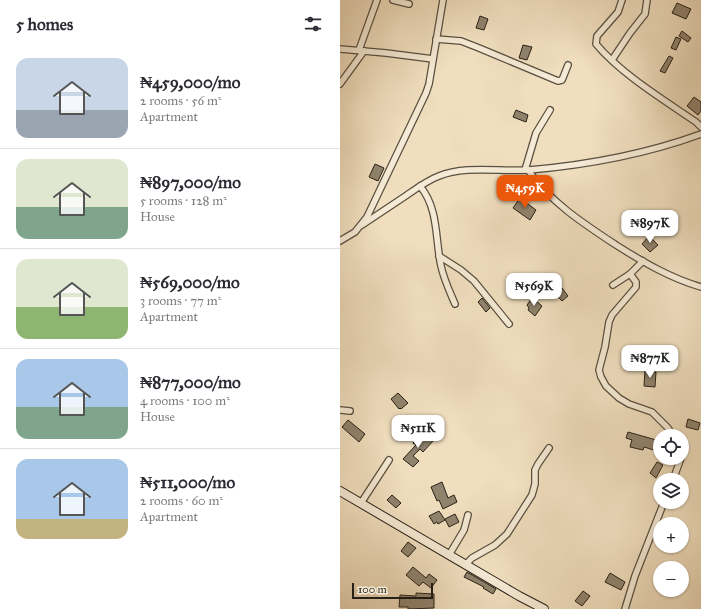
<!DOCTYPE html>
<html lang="en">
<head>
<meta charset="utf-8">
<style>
	body { margin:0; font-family:"IM FELL Great Primer",serif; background:#f7f7f7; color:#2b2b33; height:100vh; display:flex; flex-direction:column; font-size:15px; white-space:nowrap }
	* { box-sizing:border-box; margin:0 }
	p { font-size:13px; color:#7c7c81 }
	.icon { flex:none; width:22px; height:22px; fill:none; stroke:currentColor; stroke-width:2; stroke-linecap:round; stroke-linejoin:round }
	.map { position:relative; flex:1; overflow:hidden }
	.panel { display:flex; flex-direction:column; background:#fff; width:340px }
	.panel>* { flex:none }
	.controls { position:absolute; left:313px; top:429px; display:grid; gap:8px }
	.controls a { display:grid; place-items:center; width:36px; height:36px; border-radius:50%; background:#fff; box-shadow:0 1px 3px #0004; font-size:20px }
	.scale { position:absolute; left:12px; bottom:10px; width:81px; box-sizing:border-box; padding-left:4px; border:2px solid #272016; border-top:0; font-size:11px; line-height:14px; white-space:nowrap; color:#272016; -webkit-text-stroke:3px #f5ead5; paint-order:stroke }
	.price { position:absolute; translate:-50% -34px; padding:0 9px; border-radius:8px; background:#fff; color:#222; font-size:13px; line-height:26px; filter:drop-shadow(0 1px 2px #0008) }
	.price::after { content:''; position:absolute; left:50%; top:24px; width:12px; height:9px; margin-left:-6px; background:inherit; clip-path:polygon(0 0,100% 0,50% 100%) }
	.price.on { background:#ea580c; color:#fff }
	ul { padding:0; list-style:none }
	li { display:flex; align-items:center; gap:12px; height:100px; padding:0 16px }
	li+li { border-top:1px solid #e1e1e2 }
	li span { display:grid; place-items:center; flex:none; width:112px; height:80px; border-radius:12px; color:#555 }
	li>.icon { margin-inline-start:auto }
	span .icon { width:48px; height:48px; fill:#fffc; stroke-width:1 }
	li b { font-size:17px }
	h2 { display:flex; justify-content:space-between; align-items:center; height:48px; padding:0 16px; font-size:17px }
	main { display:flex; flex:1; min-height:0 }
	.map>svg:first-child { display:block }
</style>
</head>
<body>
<main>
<section class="panel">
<h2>5 homes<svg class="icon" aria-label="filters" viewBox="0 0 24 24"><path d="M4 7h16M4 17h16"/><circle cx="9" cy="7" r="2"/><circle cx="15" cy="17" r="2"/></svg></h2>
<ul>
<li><span style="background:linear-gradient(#c9d6e8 65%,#9aa5b1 0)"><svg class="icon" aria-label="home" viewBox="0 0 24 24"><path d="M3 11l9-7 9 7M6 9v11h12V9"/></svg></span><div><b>₦459,000/mo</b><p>2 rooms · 56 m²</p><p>Apartment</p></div></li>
<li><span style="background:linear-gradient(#dfe7d0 60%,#7fa58c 0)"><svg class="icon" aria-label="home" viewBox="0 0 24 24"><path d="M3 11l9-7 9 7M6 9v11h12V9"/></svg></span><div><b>₦897,000/mo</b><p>5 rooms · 128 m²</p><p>House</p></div></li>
<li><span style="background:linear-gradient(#dfe7d0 60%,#8fb573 0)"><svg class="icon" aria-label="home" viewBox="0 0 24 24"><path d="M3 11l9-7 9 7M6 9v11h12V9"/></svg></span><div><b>₦569,000/mo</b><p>3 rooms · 77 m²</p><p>Apartment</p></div></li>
<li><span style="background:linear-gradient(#a9c7e8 60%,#7fa58c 0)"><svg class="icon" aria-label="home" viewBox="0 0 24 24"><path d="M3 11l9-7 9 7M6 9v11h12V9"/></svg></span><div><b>₦877,000/mo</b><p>4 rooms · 100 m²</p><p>House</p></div></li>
<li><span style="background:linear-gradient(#a9c7e8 75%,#c2b280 0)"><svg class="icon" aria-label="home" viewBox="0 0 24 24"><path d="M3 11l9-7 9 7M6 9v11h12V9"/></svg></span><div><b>₦511,000/mo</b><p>2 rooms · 60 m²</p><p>Apartment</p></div></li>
</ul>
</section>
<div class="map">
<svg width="361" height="609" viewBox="0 0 361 609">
	<rect width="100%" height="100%" fill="#f0debe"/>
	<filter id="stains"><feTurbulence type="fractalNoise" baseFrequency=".005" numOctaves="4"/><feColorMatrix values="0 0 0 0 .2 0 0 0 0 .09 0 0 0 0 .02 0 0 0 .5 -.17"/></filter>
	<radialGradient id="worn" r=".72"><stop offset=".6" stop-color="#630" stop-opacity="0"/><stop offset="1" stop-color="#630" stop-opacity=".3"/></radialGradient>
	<g fill="#90836d" stroke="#272016">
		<path d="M337,3L351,9L346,19L332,13Z"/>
		<path d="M140,16L148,19L144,30L136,28Z"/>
		<path d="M342,31L351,38L348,42L339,36Z"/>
		<path d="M336,37L341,39L336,50L331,48Z"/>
		<path d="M183,45L192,47L187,60L179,58Z"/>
		<path d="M329,56L333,58L325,73L320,71Z"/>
		<path d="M354,97L361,102V111L358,115L347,106Z"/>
		<path d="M176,110L188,115L186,122L173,117Z"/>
		<path d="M35,164L44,168L38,181L29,177Z"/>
		<path d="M180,198L196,210L190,220L173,208Z"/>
		<path d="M309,236L318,245L310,252L302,244Z"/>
		<path d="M222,288L228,296L222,301L215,294Z"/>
		<path d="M142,298L150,308L146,312L138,302Z"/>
		<path d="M192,298L202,306L195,316L188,310L189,308L187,305Z"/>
		<path d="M305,371L316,372L315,387L304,386Z"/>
		<path d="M58,393L68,403L61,409L60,408L59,409L51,399Z"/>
		<path d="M348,419L360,423L358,430L346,427Z"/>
		<path d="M8,420L25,434L19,442L2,427Z"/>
		<path d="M84,432L93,441L83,452L80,449L73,456L79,461L73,467L63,459L76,445L73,443Z"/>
		<path d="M288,432L320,441V452L304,447L303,450L290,447L292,440L286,438Z"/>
		<path d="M317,462L323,465L316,478L310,473Z"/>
		<path d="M102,482L108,498L114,495L117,502L103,509L99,500L97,501L91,487Z"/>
		<path d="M52,495L61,503L56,508L47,500Z"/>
		<path d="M99,511L105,520L98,524L97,522L94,524L89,516Z"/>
		<path d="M115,514L119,522L109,527L105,519Z"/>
		<path d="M68,542L76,548L68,557L61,551Z"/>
		<path d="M73,567L86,578L89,574L97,580L91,588L83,582L79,586L66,575Z"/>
		<path d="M127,572L156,589L153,594L143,588L144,587L124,577Z"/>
		<path d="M270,573L285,582L281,590L265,582Z"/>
		<path d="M243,591L250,596L242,606L235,601Z"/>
		<path d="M76,593L94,594V608L68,609V607H59L60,595L76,596Z"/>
	</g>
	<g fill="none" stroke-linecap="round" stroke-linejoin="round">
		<defs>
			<g id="street">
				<path d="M53,0L69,4"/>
				<path d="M282,0L278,12L257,36L256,44C281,74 324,100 356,122L361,127"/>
				<path d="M96,39L121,41L139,48L218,81L222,80L228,65"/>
				<path d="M0,49L46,53L93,59"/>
				<path d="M19,50L37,0"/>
				<path d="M272,60L290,33L305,14L307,0"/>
				<path d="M0,84L24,51"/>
				<path d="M185,170L196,133L210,110"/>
				<path d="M188,170C210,202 244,224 276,245C303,262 330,278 361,287"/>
				<path d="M80,186C99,209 95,239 101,266C104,280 110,292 115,304"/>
				<path d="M22,225C37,215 52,205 67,195C77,188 88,180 99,176C125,165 161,172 189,170C247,165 306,154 361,134"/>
				<path d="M0,241L15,232L27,217L86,93L89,84L103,0"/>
				<path d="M99,256L121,270L134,281L169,324"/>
				<path d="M290,274L296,282V287L272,315L269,322L265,347L259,370L261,377L266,386L279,398L289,404L312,412L328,428L333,436"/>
				<path d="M273,285L290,274L303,261"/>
				<path d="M0,410L10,411"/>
				<path d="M333,480L341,458"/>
				<path d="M21,503L49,460"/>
				<path d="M109,555L124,530L128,515"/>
				<path d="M125,565L132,558L155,545L167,534L192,495L195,484V470L198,464L209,448"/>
				<path d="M285,609L295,576L324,502"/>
			</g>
			<path id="secondary" d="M0,491L179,596L204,609"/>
		</defs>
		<use href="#street" stroke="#595040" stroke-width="8"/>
		<use href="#secondary" stroke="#272016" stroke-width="10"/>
		<use href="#street" stroke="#f5ead5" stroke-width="5.5"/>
		<use href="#secondary" stroke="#f5ead5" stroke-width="8"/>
	</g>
	<rect width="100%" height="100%" filter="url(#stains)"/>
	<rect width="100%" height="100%" fill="url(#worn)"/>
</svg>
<div class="controls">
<a><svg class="icon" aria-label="locate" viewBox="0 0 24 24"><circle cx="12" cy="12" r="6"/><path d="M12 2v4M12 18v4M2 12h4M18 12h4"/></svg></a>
<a><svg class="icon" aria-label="layers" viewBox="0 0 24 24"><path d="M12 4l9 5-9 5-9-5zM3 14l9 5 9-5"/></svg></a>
<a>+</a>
<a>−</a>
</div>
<div class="scale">100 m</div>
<b class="price on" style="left:185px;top:209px">₦459K</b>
<b class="price" style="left:310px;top:244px">₦897K</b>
<b class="price" style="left:194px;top:307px">₦569K</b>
<b class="price" style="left:310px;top:379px">₦877K</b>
<b class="price" style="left:78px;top:449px">₦511K</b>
</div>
</main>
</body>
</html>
